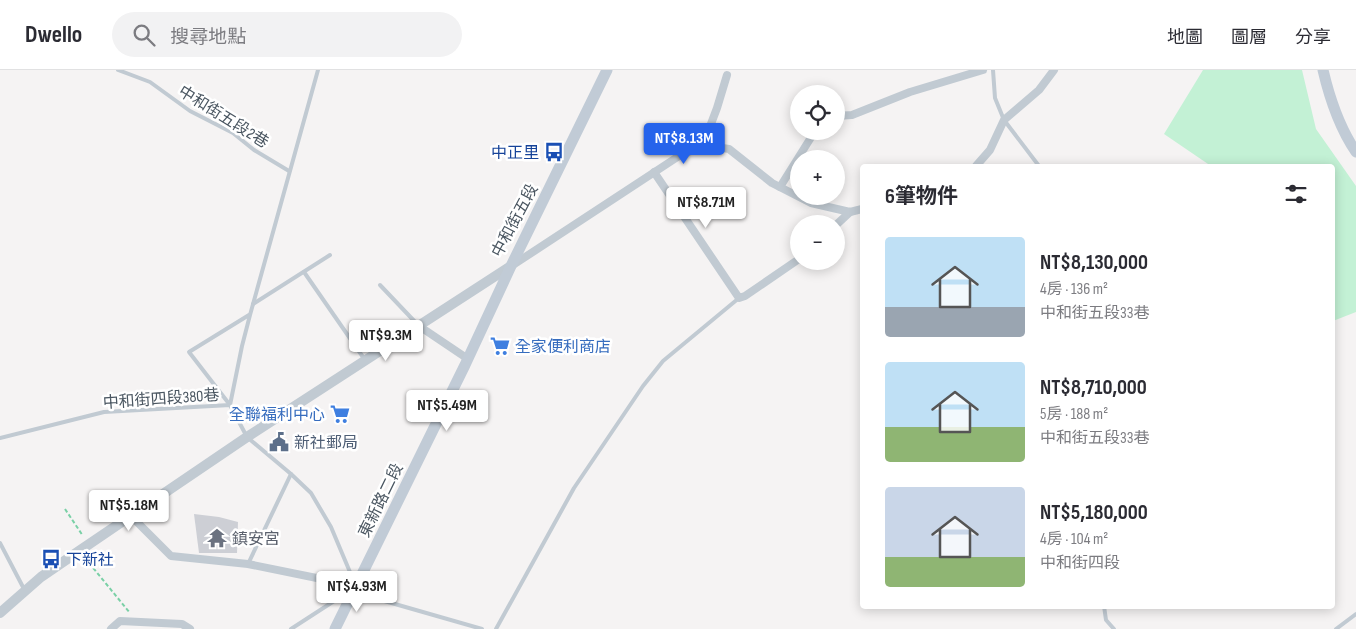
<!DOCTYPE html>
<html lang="zh-TW">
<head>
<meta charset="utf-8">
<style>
	body { margin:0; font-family:"Sofia Sans Condensed","Noto Sans TC",sans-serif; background:#f2f2f3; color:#2b2b33; height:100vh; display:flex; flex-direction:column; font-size:19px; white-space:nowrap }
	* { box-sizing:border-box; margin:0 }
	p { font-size:16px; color:#7c7c81 }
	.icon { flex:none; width:28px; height:28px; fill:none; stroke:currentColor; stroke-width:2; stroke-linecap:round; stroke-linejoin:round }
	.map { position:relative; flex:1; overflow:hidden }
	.sheet { position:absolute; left:860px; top:94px; width:475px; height:445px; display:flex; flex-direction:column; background:#fff; border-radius:5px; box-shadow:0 2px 12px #0003 }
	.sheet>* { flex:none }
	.controls { position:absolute; left:790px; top:15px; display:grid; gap:10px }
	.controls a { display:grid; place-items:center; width:55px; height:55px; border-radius:50%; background:#fff; box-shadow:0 2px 12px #0003; font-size:25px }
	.price { position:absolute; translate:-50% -42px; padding:0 11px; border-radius:5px; background:#fff; color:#222; font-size:16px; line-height:32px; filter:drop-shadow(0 1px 2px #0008) }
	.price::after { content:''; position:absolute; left:50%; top:30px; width:15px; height:11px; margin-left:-8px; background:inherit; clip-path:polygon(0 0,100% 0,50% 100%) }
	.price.active { background:#2563eb; color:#fff }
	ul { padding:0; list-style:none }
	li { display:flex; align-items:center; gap:15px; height:125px; padding:0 25px }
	li span { display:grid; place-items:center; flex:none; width:140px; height:100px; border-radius:5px; color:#555 }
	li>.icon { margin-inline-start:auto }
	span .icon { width:60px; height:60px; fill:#fffc; stroke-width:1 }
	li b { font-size:21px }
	h2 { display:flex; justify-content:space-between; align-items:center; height:60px; padding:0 25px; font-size:21px }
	header { display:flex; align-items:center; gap:30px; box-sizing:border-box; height:70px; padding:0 25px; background:#fff; border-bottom:1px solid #e1e1e2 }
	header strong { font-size:24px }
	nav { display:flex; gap:28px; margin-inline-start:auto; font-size:18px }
	.search { width:350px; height:45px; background:#f2f2f3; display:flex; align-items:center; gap:12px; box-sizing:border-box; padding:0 18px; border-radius:28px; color:#7c7c81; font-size:19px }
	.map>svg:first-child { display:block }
</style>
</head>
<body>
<header>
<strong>Dwello</strong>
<div class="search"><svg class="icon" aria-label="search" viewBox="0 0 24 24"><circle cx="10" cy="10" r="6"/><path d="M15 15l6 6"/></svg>搜尋地點</div>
<nav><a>地圖</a><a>圖層</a><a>分享</a></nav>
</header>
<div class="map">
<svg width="1356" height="559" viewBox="0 0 1356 559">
	<rect width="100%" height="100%" fill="#f5f3f3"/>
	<path fill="#c3f1d5" d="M1203,0H1302L1316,59L1356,116V242L1333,251L1332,96H1211L1164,64Z"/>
	<path fill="#cdcfd5" d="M194,444L219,447L238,452L237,483H199Z"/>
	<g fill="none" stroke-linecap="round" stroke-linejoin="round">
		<g stroke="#7ad0a6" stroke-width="2" stroke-dasharray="4 2.5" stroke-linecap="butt">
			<path d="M65,439L83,466"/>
			<path d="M85,488L130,543"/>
		</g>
		<g stroke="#c1cad2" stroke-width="4">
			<path d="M118,0L150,12L190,41L233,63L254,80L289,101"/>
			<path d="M993,0L995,28L1004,50L1039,96"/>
			<path d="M304,202L365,290"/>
			<path d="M380,215L418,255"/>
			<path d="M253,234L330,185"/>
			<path d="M230,335L242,276L250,245L318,0"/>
			<path d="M230,335L189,282L249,245"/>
			<path d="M0,368L104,342L230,335L247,367L291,404L311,423L331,457L355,514"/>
			<path d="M0,473L24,519"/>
			<path d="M248,494L291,404"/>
			<path d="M358,517L381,530L482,559"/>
			<path d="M1104,536L1106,550L1114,559"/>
			<path d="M291,559L348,522"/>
			<path d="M496,559L574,418L643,316L663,291L739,228"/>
			<path d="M1336,559L1356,544"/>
		</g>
		<g stroke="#c1cad2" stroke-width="8">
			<path d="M836,46L852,45L910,22L983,0"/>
			<path d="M703,75L717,38L727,5"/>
			<path d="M976,96L990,80L1004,50L1039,20L1054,0"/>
			<path d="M654,102L739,228L745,226L799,189"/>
			<path d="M780,117L815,61"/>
			<path d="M836,155L850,142"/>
			<path d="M513,195L679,86L703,75L729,79L772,113L811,133L850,142L862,139"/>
			<path d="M419,256L468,289"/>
			<path d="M131,446L171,486L248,494L356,516"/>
			<path d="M111,559L120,551L182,554L190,559"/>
		</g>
		<path stroke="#c1cad2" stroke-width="10" d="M0,543L41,507L79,481L247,367L511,196"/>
		<g stroke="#c1cbd6" stroke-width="11">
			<path d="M1323,0C1330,30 1339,57 1356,82"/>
			<path d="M335,559L465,295L511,196L607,0"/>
		</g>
	</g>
	<defs>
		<symbol id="bus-bare" viewBox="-9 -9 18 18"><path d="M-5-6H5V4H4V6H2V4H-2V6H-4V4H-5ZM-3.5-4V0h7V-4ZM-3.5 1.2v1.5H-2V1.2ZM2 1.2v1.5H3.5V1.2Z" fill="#1a4fb4" stroke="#fff" stroke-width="2.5" paint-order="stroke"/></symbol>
		<symbol id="supermarket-bare" viewBox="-9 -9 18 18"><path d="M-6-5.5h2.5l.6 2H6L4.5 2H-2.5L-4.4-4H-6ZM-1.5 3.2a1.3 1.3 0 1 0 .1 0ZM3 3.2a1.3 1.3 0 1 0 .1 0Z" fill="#3f7fe0" stroke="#fff" stroke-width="2.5" paint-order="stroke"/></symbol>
		<symbol id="civic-bare" viewBox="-9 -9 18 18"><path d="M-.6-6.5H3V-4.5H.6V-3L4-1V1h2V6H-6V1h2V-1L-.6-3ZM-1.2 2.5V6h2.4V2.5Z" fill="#5c6f8a" stroke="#fff" stroke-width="2.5" paint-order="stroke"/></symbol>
		<symbol id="temple-bare" viewBox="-9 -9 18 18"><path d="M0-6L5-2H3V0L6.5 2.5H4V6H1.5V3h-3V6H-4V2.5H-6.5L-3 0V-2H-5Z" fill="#6b7280" stroke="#fff" stroke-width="2.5" paint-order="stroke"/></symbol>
	</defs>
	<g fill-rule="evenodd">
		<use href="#bus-bare" x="540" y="68" width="28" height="28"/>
		<use href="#supermarket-bare" x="486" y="262" width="28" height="28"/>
		<use href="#supermarket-bare" x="326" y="330" width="28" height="28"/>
		<use href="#civic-bare" x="265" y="358" width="28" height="28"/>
		<use href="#temple-bare" x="203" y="454" width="28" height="28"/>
		<use href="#bus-bare" x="37" y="475" width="28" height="28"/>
	</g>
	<g text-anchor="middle" stroke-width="5" stroke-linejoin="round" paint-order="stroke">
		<g font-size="16" fill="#4a5661" stroke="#fff">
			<text transform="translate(224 46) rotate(32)" y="6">中和街五段2巷</text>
			<text transform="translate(514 150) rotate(-62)" y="6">中和街五段</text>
			<text transform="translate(161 328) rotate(-4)" y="6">中和街四段380巷</text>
			<text transform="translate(380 430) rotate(-64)" y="6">東新路二段</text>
		</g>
		<g font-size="16" fill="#164399" stroke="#fff" text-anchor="end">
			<text x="539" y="88">中正里</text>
			<text x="66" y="495" text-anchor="start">下新社</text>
		</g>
		<g font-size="16" fill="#366cbe" stroke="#fff" text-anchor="start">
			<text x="515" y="282">全家便利商店</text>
			<text x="325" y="350" text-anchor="end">全聯福利中心</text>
		</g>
		<g font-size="16" fill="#4e5e75" stroke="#fff" text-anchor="start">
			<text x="294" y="378">新社郵局</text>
		</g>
		<g font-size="16" fill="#5b616d" stroke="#fff" text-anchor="start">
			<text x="232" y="474">鎮安宮</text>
		</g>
	</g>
</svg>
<div class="controls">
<a><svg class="icon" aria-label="locate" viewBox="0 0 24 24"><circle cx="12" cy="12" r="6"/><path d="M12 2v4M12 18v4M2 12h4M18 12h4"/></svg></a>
<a>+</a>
<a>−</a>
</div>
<b class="price active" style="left:684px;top:95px">NT$8.13M</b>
<b class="price" style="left:706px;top:159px">NT$8.71M</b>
<b class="price" style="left:386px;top:292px">NT$9.3M</b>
<b class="price" style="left:447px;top:362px">NT$5.49M</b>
<b class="price" style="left:129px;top:462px">NT$5.18M</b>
<b class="price" style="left:357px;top:543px">NT$4.93M</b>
<section class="sheet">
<h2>6筆物件<svg class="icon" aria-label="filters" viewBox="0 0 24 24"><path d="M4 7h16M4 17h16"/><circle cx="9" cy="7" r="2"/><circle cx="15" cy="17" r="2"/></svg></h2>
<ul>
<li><span style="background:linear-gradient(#bfe0f5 70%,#9aa5b1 0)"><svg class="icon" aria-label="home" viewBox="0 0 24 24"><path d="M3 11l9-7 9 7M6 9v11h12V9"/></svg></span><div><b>NT$8,130,000</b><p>4房 · 136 m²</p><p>中和街五段33巷</p></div></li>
<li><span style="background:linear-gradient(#bfe0f5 65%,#8fb573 0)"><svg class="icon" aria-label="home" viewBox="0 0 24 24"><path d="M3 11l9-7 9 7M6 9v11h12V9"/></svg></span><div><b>NT$8,710,000</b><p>5房 · 188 m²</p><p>中和街五段33巷</p></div></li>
<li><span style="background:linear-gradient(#c9d6e8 70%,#8fb573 0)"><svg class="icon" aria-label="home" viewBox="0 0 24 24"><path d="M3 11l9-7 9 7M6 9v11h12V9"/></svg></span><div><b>NT$5,180,000</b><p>4房 · 104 m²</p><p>中和街四段</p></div></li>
</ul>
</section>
</div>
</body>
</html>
